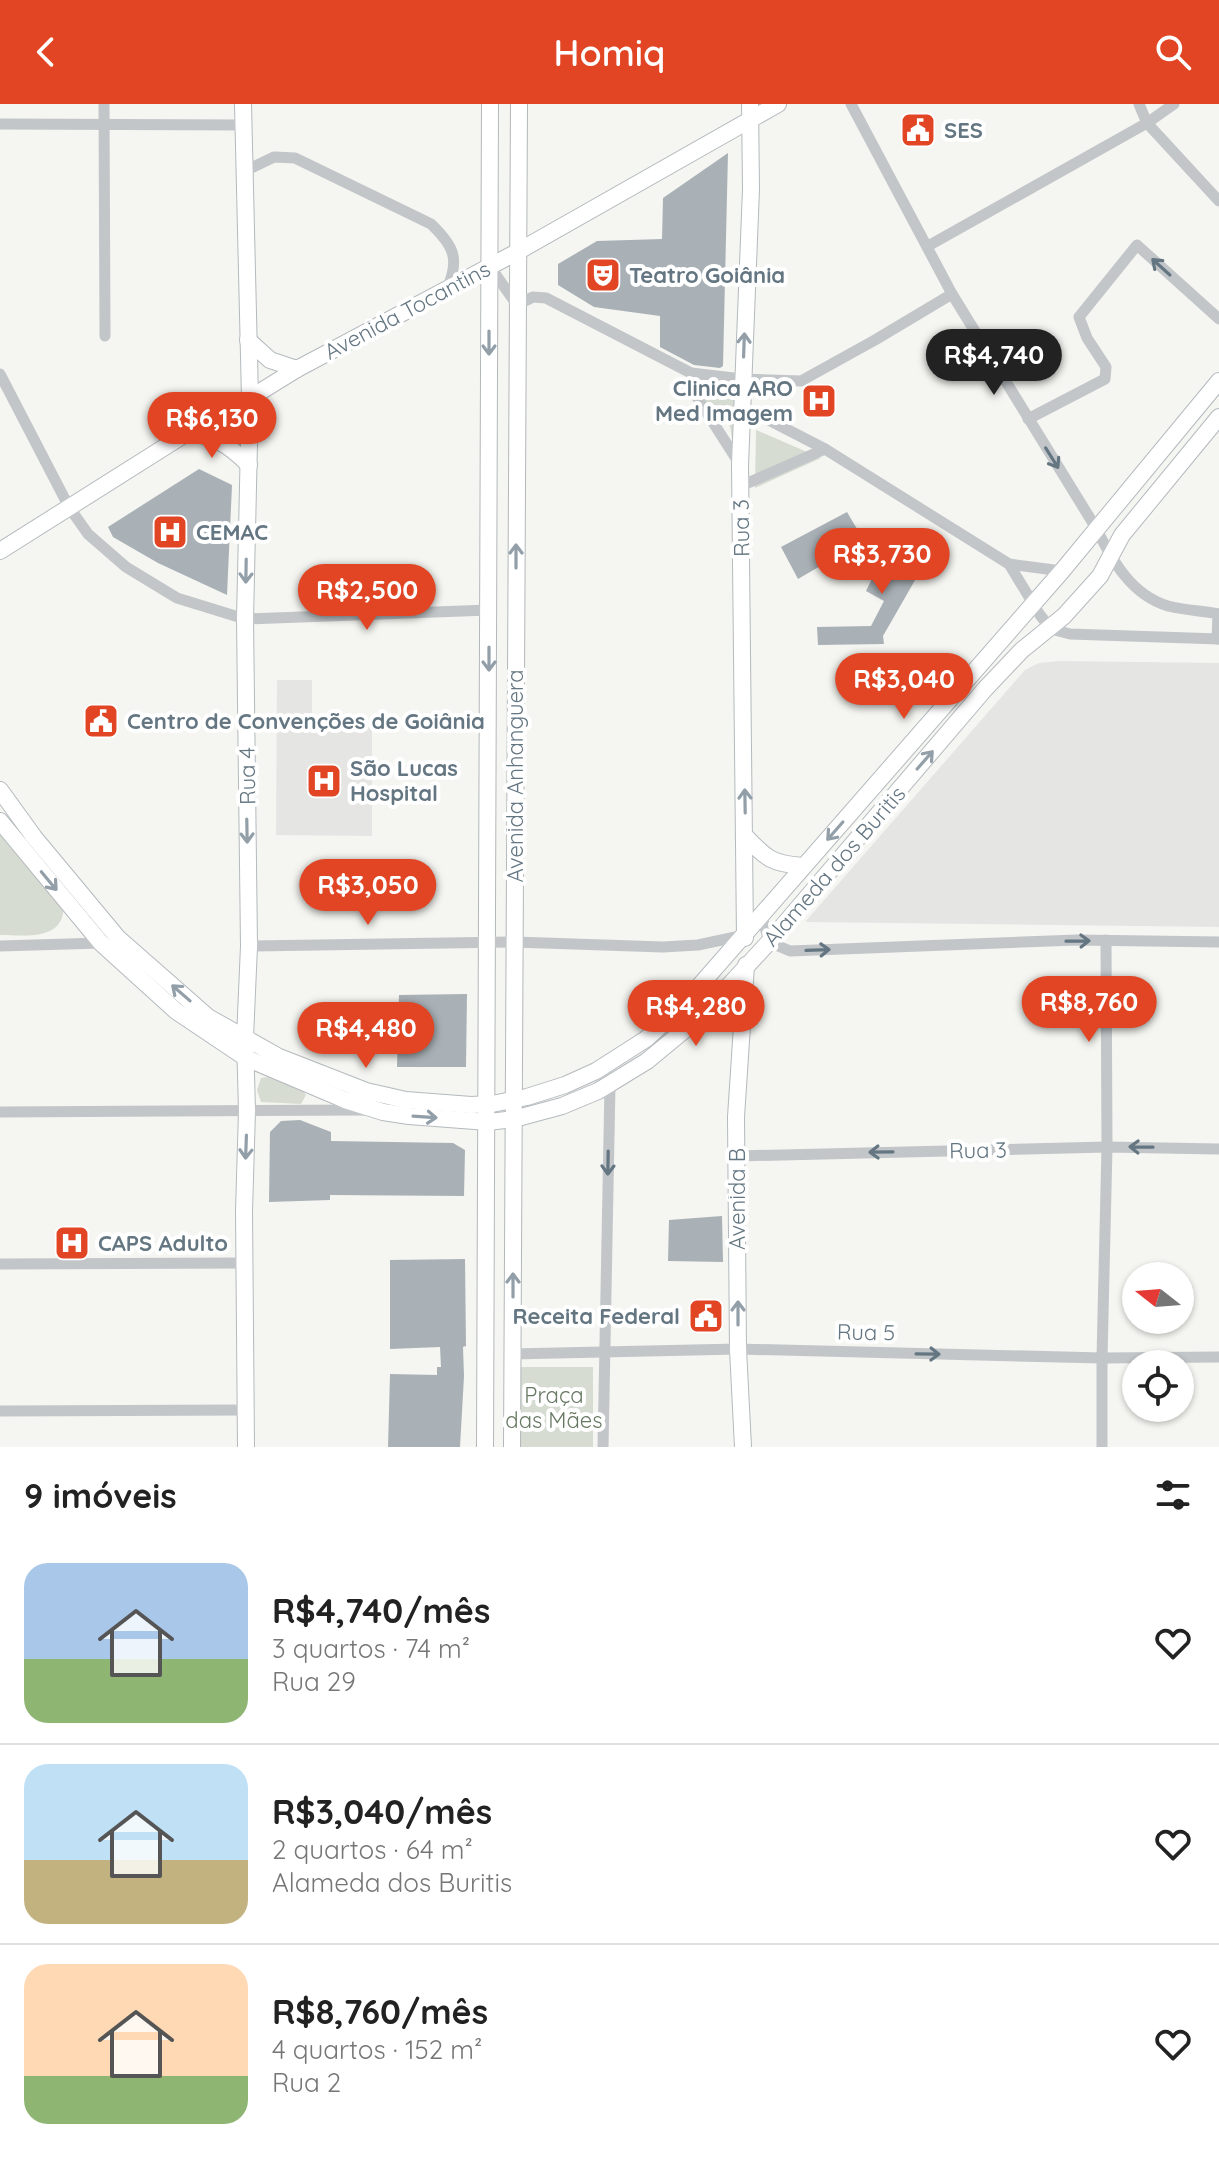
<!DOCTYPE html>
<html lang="pt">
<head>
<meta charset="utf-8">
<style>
	body { margin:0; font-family:Quicksand,sans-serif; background:#f6f6f6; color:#222; height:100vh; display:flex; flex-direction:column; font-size:30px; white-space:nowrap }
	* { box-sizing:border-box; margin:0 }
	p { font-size:26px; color:#767676 }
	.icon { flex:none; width:44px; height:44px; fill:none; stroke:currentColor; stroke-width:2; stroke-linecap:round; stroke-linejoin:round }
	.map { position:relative; height:1343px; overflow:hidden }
	.sheet { display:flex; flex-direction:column; background:#fff; flex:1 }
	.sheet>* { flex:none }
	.needle { width:52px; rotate:287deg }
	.buttons { position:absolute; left:1122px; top:1158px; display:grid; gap:16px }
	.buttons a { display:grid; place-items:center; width:72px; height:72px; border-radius:50%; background:#fff; box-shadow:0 2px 6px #0004; font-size:40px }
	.price { position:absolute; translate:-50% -68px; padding:0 18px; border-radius:28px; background:#e14524; color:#fff; font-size:26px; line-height:52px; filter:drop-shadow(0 2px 4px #0008) }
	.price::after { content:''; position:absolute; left:50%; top:48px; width:24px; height:18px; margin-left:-12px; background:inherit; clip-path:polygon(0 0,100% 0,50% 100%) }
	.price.active { background:#222; color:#fff }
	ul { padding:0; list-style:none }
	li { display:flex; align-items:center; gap:24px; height:200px; padding:0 24px }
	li+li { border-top:2px solid #e0e0e0 }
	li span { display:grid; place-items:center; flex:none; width:224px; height:160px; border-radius:24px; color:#555 }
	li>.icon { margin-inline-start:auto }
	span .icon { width:96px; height:96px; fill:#fffc; stroke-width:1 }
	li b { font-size:34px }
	h2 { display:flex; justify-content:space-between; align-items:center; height:96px; padding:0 24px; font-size:34px }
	header { display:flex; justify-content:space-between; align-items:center; height:104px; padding:0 24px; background:#e14524; color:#fff; font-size:36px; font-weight:600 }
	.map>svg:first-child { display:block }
</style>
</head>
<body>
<header><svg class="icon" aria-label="back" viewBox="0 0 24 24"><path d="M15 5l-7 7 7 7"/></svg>Homiq<svg class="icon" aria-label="search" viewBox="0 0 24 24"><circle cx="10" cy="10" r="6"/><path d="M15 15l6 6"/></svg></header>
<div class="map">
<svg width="1219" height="1343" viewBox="0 0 1219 1343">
	<rect width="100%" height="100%" fill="#f5f5f1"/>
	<g fill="#e5e6e4">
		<path d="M1060,557L1219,559V823L805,818L1025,566L1039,559Z"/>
		<path d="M277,576H312V623H372V732L276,731Z"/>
	</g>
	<g fill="#d6dcd2">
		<path d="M721,278C730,280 733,283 736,291L735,343C731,336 732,330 730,323C726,312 713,304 705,297C707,286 710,281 721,278Z"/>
		<path d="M756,326L821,354L755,384Z"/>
		<path d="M0,730L64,803C63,807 63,812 61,816C52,836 18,831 0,831Z"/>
		<path d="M268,973L303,987L306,991L301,1000L261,998L257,986L261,974Z"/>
		<rect x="515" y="1263" width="78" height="80"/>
	</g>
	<g fill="#a9b1b6">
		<path d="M728,49L723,262L720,264L694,261L660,243V212L594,203L558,181V160L597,137L662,135L663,94Z"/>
		<path d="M199,365L232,381L227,491L158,459L113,433L108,423Z"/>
		<path d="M847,408L876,457L846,447L798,475L781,443Z"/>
		<path d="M899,431L909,437L908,439L930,450L883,532L884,540L818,541L817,523L871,522L884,497L866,487L883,452L885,453Z"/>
		<path d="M467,890L466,963H397L399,891Z"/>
		<path d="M300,1016L331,1028V1037L453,1039L465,1046L464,1092L330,1091V1096L269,1098L270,1028L281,1017Z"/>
		<path d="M722,1112L723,1158L668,1157L669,1116Z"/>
		<path d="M465,1155L466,1242L463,1243L464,1272L460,1343H388L390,1270L437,1271V1263H441L440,1243L390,1245V1156Z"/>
	</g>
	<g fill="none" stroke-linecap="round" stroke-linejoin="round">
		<defs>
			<g id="secondary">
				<path d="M243,0L250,294L245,515L249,842L245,934L247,1007L244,1107L246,1343"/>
				<path d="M248,236L270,256L297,265"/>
				<path d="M187,328C216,333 228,340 249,361"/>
				<path d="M0,447L206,317L250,294L297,265L517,148L778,0"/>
				<path d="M0,686L34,733L118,834L208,913L279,953L366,987L406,996L471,1001L492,1000L527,993L565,981L596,967L646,935L681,903L1062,467L1219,277"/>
				<path d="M0,717L101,839L176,907L246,954L345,996L383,1008L409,1012L488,1018L514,1015L562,1002L598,987L647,957L699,914L769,838L985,585L1022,546L1064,512L1100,472L1122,431L1219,313"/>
				<path d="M745,732C767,755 772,760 804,762"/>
				<path d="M745,834L740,361L751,85L750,0"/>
				<path d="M743,1343L738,1245L736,1013L746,861"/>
			</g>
			<g id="primary">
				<path d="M485,1343L490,0"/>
				<path d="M512,1343L519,0"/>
			</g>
		</defs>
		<use href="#secondary" stroke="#b4babe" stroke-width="18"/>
		<use href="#primary" stroke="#b3b8bb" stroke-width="18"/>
		<g stroke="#c2c6c9" stroke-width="11">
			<path d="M104,0L105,232"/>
			<path d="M851,0L952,190L1096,424C1112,456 1131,491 1168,502C1184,506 1202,507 1219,510"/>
			<path d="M1139,0L1147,19L1219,97"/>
			<path d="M0,20L243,21"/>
			<path d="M243,68L274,53L295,54L431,120C454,142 460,155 447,185"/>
			<path d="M928,142L1147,19L1174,0"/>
			<path d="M489,161L517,201L533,193L546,194L691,269L742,275L801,277L875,236L952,190"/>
			<path d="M691,269L698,295L739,359"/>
			<path d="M0,270L69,403L88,430L126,463L177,494L245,515L489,506"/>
			<path d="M741,312L759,311L825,345L1009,460L1062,467"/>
			<path d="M1028,315L1105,275L1106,263L1087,234L1079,213L1137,141L1219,215"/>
			<path d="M741,382L825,345"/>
			<path d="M1009,460L1040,511L1051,525L1070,530L1219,535"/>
			<path d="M1217,535L1218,510"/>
			<path d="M762,812L769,838L790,847L1077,836L1219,838"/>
			<path d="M0,842L101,839"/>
			<path d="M249,842L514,838L663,843L698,841L745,831"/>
			<path d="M0,1008L366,1006"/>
			<path d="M737,1052L1107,1043L1219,1045"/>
			<path d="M0,1160L245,1159"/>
			<path d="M512,1250L738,1245L1102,1254L1219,1253"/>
			<path d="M0,1307L246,1306"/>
			<path d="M603,1343L610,981"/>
			<path d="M1102,1343V1254L1107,1043L1106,836"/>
		</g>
		<use href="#secondary" stroke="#fff" stroke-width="16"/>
		<use href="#primary" stroke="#fff" stroke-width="16"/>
	</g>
	<defs><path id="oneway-shaft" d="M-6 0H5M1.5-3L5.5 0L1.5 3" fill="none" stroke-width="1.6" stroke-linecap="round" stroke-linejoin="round" transform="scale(2)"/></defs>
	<g stroke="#647682">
		<use href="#oneway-shaft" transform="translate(1161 163) rotate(-138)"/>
		<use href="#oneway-shaft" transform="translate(1052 354) rotate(58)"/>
		<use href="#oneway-shaft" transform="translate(1078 837) rotate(-1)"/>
		<use href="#oneway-shaft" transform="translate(818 846) rotate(-2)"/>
		<use href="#oneway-shaft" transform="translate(1141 1043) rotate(-179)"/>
		<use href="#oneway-shaft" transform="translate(881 1048) rotate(179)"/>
		<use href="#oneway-shaft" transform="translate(608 1059) rotate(91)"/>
		<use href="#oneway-shaft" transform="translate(928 1250) rotate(1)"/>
	</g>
	<g stroke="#929fa8">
		<use href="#oneway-shaft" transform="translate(489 239) rotate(90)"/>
		<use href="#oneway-shaft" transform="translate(744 241) rotate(-88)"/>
		<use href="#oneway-shaft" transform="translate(516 452) rotate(-90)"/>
		<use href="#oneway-shaft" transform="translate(246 467) rotate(91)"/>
		<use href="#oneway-shaft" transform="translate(489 555) rotate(90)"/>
		<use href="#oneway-shaft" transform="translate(925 656) rotate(-49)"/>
		<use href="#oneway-shaft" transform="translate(745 697) rotate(-91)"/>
		<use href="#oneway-shaft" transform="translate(247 727) rotate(89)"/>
		<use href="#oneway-shaft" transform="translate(835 727) rotate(131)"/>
		<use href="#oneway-shaft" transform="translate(49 777) rotate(50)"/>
		<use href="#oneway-shaft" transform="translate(181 889) rotate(-139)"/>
		<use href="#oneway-shaft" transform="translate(425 1013) rotate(4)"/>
		<use href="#oneway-shaft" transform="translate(246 1043) rotate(92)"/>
		<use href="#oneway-shaft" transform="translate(513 1181) rotate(-90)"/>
		<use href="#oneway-shaft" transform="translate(738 1209) rotate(-90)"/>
	</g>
	<defs>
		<symbol id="civic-square" viewBox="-11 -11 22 22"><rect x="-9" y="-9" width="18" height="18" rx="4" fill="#e14524" stroke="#fff"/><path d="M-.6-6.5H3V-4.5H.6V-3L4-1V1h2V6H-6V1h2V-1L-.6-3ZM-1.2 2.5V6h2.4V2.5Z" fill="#fff"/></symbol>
		<symbol id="theatre-square" viewBox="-11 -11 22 22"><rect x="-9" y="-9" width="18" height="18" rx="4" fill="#e14524" stroke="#fff"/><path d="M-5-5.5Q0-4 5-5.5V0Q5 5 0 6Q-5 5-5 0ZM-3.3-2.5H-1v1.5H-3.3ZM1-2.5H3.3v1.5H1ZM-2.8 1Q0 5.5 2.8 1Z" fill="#fff"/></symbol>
		<symbol id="hospital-square" viewBox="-11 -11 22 22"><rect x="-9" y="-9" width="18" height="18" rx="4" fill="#e14524" stroke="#fff"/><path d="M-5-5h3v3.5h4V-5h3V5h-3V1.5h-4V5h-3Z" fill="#fff"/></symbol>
	</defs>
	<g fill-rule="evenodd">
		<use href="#civic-square" x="898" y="6" width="40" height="40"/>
		<use href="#theatre-square" x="583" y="151" width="40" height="40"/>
		<use href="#hospital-square" x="799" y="277" width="40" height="40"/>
		<use href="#hospital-square" x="150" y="408" width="40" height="40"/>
		<use href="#civic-square" x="81" y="597" width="40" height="40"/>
		<use href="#hospital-square" x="304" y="657" width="40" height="40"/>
		<use href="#hospital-square" x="52" y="1119" width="40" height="40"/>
		<use href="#civic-square" x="686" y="1192" width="40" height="40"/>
	</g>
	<g text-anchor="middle" stroke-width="8" stroke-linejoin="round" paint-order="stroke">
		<g font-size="22" font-weight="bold" fill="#647682" stroke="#fff" text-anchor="start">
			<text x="944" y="34">SES</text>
			<text x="629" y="179">Teatro Goiânia</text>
			<text x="793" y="292" text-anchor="end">Clinica ARO<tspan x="793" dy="25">Med Imagem</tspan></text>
			<text x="196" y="436">CEMAC</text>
			<text x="127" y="625">Centro de Convenções de Goiânia</text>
			<text x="350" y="672">São Lucas<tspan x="350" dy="25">Hospital</tspan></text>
			<text x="98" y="1147">CAPS Adulto</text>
			<text x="680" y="1220" text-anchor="end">Receita Federal</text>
		</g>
		<g font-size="22" fill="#647682" stroke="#fff">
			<text transform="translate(407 206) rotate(-28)" y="8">Avenida Tocantins</text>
			<text transform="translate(741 424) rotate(-91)" y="8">Rua 3</text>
			<text transform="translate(247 672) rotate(-91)" y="8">Rua 4</text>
			<text transform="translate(515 672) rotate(-90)" y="8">Avenida Anhanguera</text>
			<text transform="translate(834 762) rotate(-49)" y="8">Alameda dos Buritis</text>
			<text transform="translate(978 1046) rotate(-1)" y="8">Rua 3</text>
			<text transform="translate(737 1095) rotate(-90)" y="8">Avenida B</text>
			<text transform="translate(866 1228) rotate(1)" y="8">Rua 5</text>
		</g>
		<g font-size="22" fill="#687963" stroke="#fff">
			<text x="554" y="1299">Praça<tspan x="554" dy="25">das Mães</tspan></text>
		</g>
	</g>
</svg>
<div class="buttons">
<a><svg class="needle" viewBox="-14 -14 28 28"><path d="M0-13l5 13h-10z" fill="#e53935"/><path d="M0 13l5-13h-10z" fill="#767676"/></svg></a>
<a><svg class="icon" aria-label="locate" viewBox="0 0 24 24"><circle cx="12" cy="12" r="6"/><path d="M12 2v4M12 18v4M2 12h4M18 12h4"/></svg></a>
</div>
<b class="price active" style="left:994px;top:293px">R$4,740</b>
<b class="price" style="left:212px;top:356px">R$6,130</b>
<b class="price" style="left:882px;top:492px">R$3,730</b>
<b class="price" style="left:367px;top:528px">R$2,500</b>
<b class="price" style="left:904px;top:617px">R$3,040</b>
<b class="price" style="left:368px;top:823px">R$3,050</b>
<b class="price" style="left:1089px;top:940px">R$8,760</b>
<b class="price" style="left:696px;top:944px">R$4,280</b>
<b class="price" style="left:366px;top:966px">R$4,480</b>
</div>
<section class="sheet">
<h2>9 imóveis<svg class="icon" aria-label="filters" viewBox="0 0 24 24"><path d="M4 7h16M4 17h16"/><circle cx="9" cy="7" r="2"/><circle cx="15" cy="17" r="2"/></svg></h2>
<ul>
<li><span style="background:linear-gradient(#a9c7e8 60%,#8fb573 0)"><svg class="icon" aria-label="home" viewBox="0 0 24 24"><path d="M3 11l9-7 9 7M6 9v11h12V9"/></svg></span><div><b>R$4,740/mês</b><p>3 quartos · 74 m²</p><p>Rua 29</p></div><svg class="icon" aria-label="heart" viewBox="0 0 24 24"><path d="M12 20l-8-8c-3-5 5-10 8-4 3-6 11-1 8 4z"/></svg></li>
<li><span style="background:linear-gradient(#bfe0f5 60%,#c2b280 0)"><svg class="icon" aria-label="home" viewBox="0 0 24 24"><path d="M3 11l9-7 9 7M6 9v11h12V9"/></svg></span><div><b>R$3,040/mês</b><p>2 quartos · 64 m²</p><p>Alameda dos Buritis</p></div><svg class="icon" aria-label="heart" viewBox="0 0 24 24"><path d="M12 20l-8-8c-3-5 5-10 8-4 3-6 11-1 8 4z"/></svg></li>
<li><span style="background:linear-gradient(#ffd9b3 70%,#8fb573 0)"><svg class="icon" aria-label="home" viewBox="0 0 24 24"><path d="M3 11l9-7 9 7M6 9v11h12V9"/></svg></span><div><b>R$8,760/mês</b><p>4 quartos · 152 m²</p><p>Rua 2</p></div><svg class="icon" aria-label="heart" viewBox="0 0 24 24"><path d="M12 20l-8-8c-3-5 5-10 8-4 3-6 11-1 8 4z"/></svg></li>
</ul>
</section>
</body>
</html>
